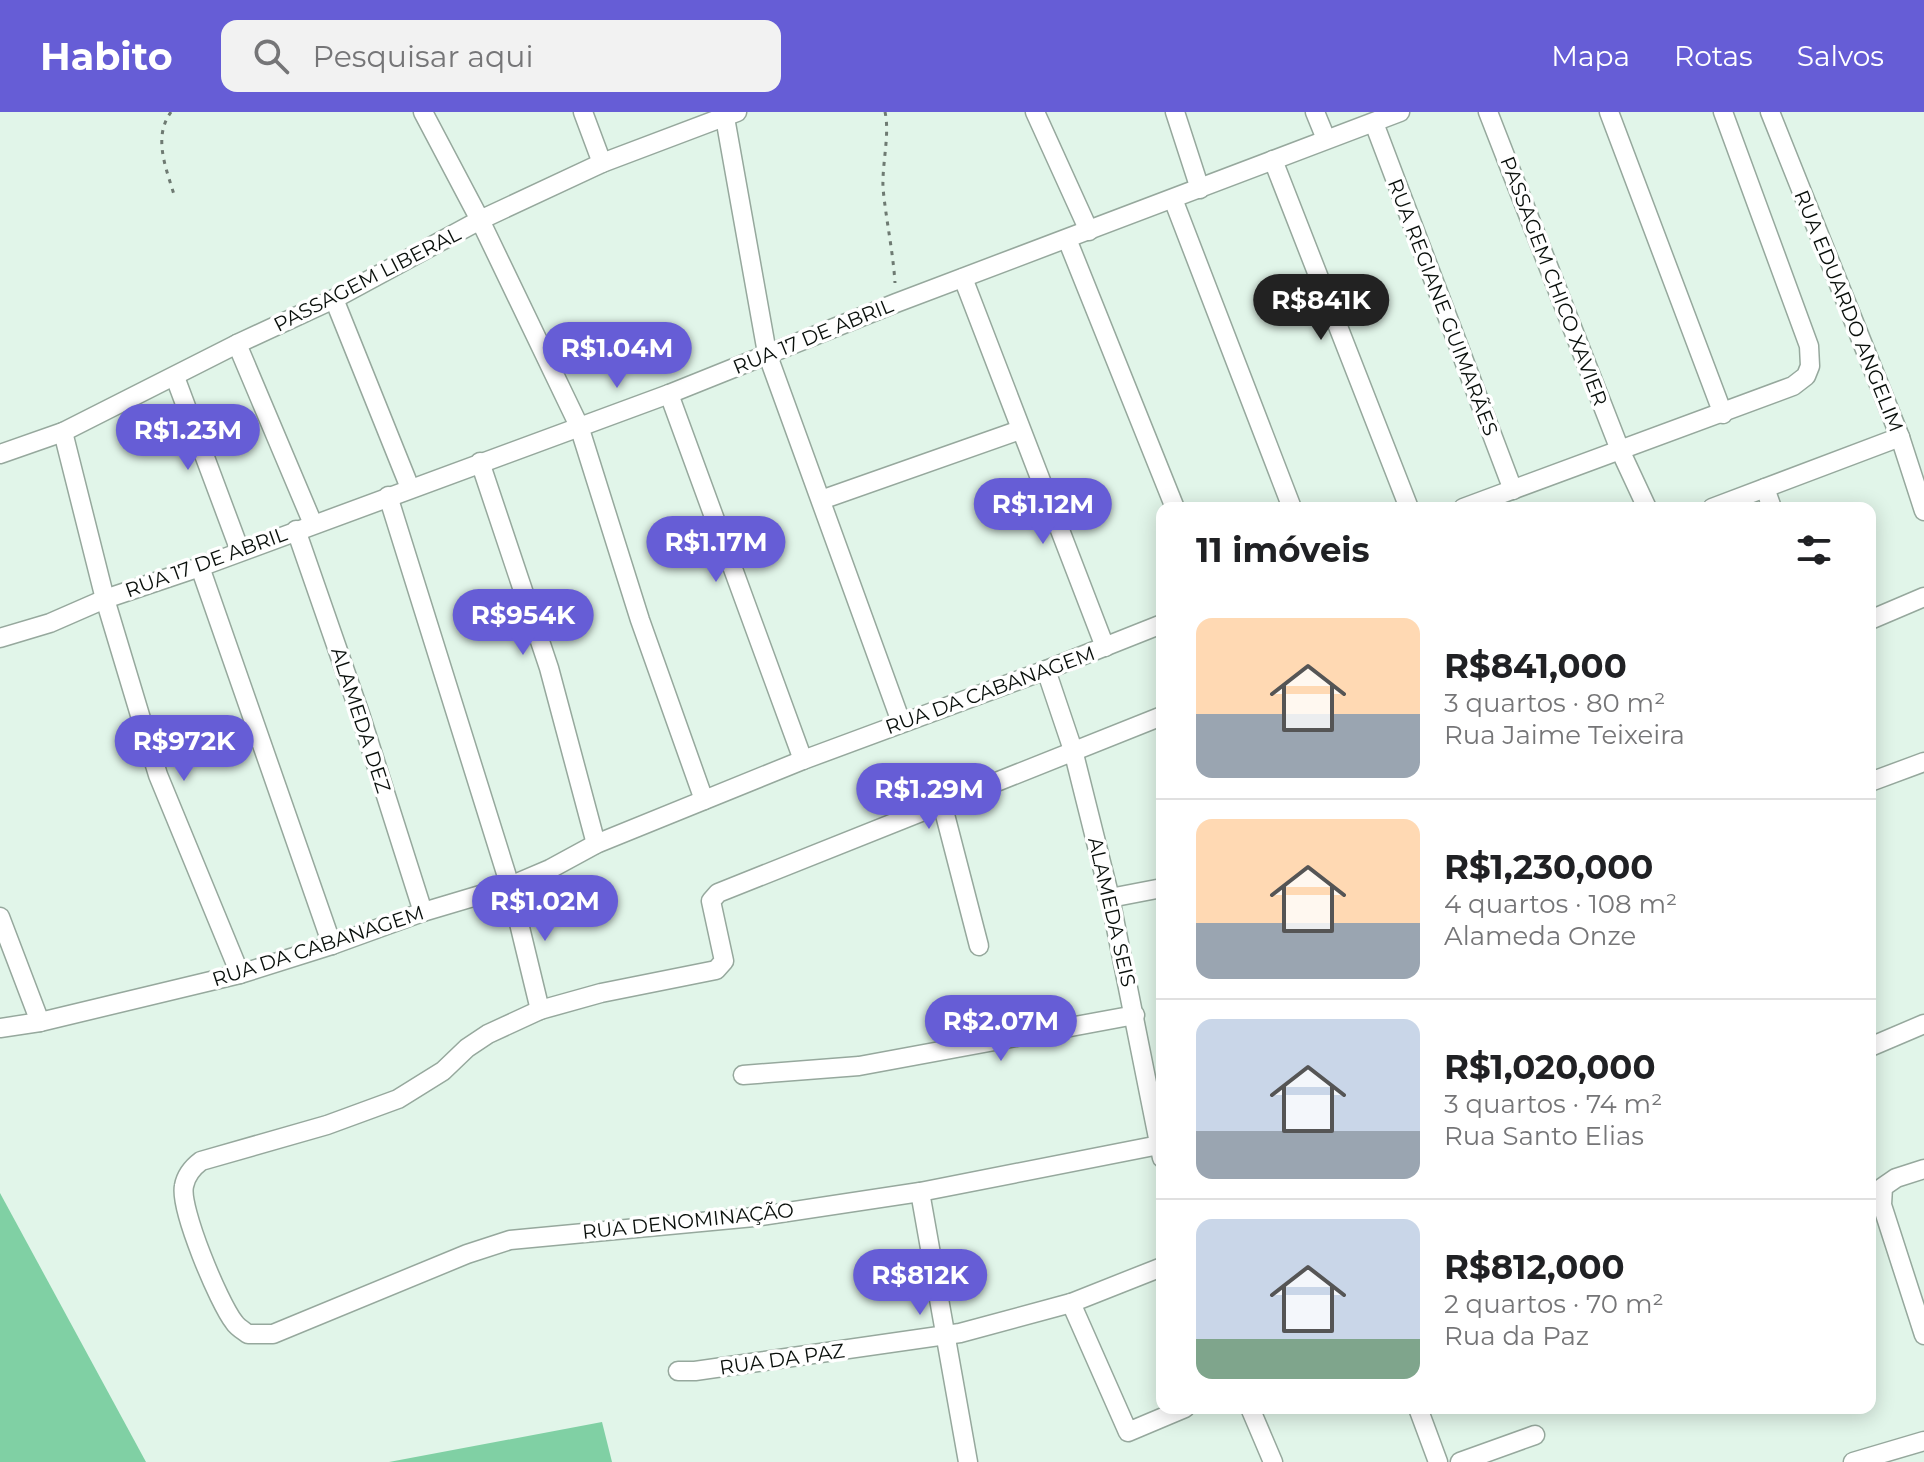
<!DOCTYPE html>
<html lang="pt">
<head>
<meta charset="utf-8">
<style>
	body { margin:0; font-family:Montserrat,sans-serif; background:#f2f2f2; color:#202124; height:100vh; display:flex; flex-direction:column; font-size:30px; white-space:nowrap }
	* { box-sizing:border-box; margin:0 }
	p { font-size:26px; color:#757577 }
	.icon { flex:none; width:44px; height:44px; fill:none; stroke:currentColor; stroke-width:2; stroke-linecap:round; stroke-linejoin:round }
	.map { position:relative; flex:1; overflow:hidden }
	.sheet { position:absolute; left:1156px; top:390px; width:720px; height:912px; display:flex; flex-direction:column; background:#fff; border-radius:16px; box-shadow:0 4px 20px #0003 }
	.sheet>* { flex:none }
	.price { position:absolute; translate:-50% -68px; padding:0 18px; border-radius:28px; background:#665dd6; color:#fff; font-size:26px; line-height:52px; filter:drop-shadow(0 2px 4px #0008) }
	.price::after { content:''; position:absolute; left:50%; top:48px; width:24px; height:18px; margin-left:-12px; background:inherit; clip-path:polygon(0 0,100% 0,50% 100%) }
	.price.selected { background:#222; color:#fff }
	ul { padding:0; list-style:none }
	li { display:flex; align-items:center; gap:24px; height:200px; padding:0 40px }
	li+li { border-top:2px solid #e0e0e0 }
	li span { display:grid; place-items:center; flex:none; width:224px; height:160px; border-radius:16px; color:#555 }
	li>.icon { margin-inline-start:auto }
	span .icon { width:96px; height:96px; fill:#fffc; stroke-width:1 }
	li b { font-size:34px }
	h2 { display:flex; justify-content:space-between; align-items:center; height:96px; padding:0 40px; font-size:34px }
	header { display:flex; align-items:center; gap:48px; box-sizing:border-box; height:112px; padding:0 40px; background:#665dd6; color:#fff }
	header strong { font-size:38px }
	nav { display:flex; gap:44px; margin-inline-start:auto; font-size:28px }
	.search { width:560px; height:72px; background:#f2f2f2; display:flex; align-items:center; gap:20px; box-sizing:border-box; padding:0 28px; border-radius:16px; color:#757577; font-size:30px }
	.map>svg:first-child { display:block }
</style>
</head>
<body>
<header>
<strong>Habito</strong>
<div class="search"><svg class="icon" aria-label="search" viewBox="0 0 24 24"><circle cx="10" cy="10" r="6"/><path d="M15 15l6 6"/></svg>Pesquisar aqui</div>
<nav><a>Mapa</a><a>Rotas</a><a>Salvos</a></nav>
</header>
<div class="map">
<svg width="1924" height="1350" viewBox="0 0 1924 1350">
	<rect width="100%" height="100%" fill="#e1f5e9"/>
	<g fill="#80d0a4">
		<path d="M0,1081L146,1350H0Z"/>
		<path d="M602,1310L612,1350H389Z"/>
	</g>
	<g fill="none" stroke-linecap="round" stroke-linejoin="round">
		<defs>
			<g id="minor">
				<path d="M423,0L480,108L579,314L640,508L704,688"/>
				<path d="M583,0L602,51"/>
				<path d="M724,0L767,241L901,610"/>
				<path d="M1035,0L1089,119"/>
				<path d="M1175,0L1200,77"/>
				<path d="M1315,0L1326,27"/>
				<path d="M1488,0L1620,338L1647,396"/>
				<path d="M1609,0L1723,302"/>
				<path d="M1770,0L1900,325L1924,399"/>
				<path d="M1374,11L1513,378"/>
				<path d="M1273,48L1409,396"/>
				<path d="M1173,87L1292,396"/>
				<path d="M1067,127L1175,396"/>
				<path d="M963,166L1105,535"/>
				<path d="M334,187L410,376"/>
				<path d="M237,232L313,412"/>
				<path d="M175,265L240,439"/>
				<path d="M669,282L803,648"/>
				<path d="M63,320L105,487L158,663L240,862"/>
				<path d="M0,342L63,320L237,232L334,187L480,108L602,51L737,0"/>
				<path d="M480,350L549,556L596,732"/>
				<path d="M1765,376L1772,396"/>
				<path d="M388,384L510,774L540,898"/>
				<path d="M821,388L1020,318"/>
				<path d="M1463,396L1793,274L1806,264L1810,254L1809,234L1723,0"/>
				<path d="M1712,396L1900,325"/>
				<path d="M296,418L360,602L423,800"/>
				<path d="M200,455L332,833"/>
				<path d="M1870,508L1924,485"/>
				<path d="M0,526L50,511L105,487L200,455L669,282L896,191L1400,0"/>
				<path d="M1046,558L1073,638L1110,786L1162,1046"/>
				<path d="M1870,670L1924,650"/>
				<path d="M942,691L979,834"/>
				<path d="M1110,786L1162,776"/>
				<path d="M0,805L40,910"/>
				<path d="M0,916L40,910L240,862L332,833L423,800L510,774L550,757L596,732L803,648L1046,558L1162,512"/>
				<path d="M1870,935L1924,912"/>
				<path d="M743,963L859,954L1135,903"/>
				<path d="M1159,1033L920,1080L754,1105L510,1128L467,1142L273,1222H248C244,1219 237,1215 234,1210C219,1191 179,1096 184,1074C186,1063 193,1055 201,1049L327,1013L398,987L443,959L467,936L488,922L540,898L601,881L716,858L724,849L711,789L718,781L1162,604"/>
				<path d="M1924,1057L1896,1066L1883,1075L1882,1093L1924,1223"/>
				<path d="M920,1080L968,1350"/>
				<path d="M1071,1191L1128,1320L1185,1296"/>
				<path d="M678,1259H695L960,1221L1071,1191L1162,1155"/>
				<path d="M1250,1296L1273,1350"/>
				<path d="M1418,1296L1438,1350"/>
				<path d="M1460,1350L1535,1323"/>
				<path d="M1853,1350L1924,1329"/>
			</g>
		</defs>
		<use href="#minor" stroke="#96a89d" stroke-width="21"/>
		<g stroke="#6e7a72" stroke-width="3" stroke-dasharray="4 6" stroke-linecap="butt">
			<path d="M171,0C152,26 167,58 175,86"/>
			<path d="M885,0C890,22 882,51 883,76C886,108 893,139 895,171"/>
		</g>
		<use href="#minor" stroke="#fff" stroke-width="18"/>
	</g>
	<g text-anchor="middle" stroke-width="7" stroke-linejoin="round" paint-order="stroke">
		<g font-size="20" fill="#090f0b" stroke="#fff">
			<text transform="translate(367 167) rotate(-27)" y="7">PASSAGEM LIBERAL</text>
			<text transform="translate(1554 169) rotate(69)" y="7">PASSAGEM CHICO XAVIER</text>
			<text transform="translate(1443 195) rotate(69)" y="7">RUA REGIANE GUIMARÃES</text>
			<text transform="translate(1849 199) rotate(68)" y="7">RUA EDUARDO ANGELIM</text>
			<text transform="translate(813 224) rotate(-22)" y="7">RUA 17 DE ABRIL</text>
			<text transform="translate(206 450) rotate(-20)" y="7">RUA 17 DE ABRIL</text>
			<text transform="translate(990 578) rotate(-20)" y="7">RUA DA CABANAGEM</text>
			<text transform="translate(361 608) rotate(72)" y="7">ALAMEDA DEZ</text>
			<text transform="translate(1112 800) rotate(77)" y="7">ALAMEDA SEIS</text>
			<text transform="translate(318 834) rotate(-18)" y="7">RUA DA CABANAGEM</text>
			<text transform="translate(688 1109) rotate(-6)" y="7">RUA DENOMINAÇÃO</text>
			<text transform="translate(782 1247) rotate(-8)" y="7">RUA DA PAZ</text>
		</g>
	</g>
</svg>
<b class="price selected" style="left:1321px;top:230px">R$841K</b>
<b class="price" style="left:617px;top:278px">R$1.04M</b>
<b class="price" style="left:188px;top:360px">R$1.23M</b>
<b class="price" style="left:1043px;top:434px">R$1.12M</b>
<b class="price" style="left:716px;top:472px">R$1.17M</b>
<b class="price" style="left:523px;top:545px">R$954K</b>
<b class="price" style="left:184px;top:671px">R$972K</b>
<b class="price" style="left:929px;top:719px">R$1.29M</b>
<b class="price" style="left:545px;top:831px">R$1.02M</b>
<b class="price" style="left:1001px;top:951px">R$2.07M</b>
<b class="price" style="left:920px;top:1205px">R$812K</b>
<section class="sheet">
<h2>11 imóveis<svg class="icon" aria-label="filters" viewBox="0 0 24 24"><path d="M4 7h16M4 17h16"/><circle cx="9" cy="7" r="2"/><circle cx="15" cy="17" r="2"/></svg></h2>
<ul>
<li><span style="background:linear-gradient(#ffd9b3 60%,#9aa5b1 0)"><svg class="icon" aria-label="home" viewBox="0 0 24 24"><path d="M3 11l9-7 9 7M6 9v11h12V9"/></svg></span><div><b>R$841,000</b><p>3 quartos · 80 m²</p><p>Rua Jaime Teixeira</p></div></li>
<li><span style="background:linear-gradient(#ffd9b3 65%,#9aa5b1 0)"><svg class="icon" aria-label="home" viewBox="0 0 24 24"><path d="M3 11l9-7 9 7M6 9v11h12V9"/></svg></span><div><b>R$1,230,000</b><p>4 quartos · 108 m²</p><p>Alameda Onze</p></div></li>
<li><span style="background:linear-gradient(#c9d6e8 70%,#9aa5b1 0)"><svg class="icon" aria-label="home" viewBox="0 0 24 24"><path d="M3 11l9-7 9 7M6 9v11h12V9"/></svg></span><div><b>R$1,020,000</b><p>3 quartos · 74 m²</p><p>Rua Santo Elias</p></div></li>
<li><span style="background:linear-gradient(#c9d6e8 75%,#7fa58c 0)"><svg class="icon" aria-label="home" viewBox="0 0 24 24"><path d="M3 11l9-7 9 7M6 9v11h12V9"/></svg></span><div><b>R$812,000</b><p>2 quartos · 70 m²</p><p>Rua da Paz</p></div></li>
</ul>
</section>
</div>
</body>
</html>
